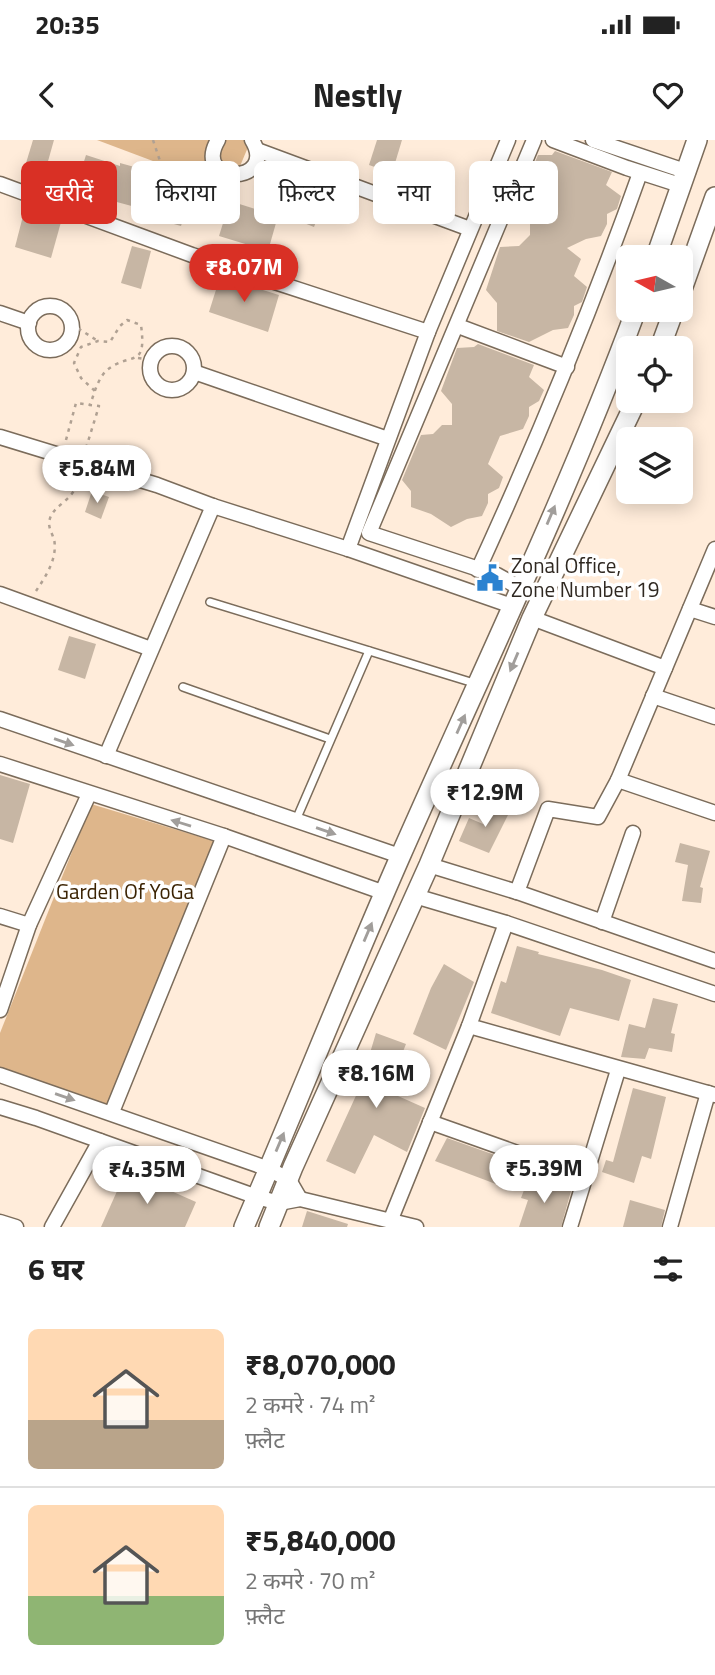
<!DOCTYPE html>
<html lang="hi">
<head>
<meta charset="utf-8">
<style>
	body { margin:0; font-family:"Titillium Web","Noto Sans Devanagari",sans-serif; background:#f6f6f6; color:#222; height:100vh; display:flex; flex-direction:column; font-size:26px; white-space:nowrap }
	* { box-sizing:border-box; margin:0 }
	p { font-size:23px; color:#767676 }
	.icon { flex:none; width:38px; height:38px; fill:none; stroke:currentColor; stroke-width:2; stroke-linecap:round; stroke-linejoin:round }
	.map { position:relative; height:1087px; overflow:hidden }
	.side { display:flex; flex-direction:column; background:#fff; flex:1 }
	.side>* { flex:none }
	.top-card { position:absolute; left:21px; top:21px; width:674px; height:63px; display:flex; gap:14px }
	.needle { width:46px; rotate:278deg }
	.buttons { position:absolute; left:616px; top:105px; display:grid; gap:14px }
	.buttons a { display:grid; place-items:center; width:77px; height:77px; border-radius:10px; background:#fff; box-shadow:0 4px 18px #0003; font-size:35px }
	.price { position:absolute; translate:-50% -60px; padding:0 16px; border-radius:24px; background:#fff; color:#222; font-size:23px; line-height:46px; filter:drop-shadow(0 2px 4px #0008) }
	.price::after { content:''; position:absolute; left:50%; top:42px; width:21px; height:16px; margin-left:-10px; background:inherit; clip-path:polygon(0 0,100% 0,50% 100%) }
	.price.selected { background:#d93025; color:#fff }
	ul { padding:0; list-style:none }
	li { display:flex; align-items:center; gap:21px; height:175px; padding:0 28px }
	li+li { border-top:2px solid #e0e0e0 }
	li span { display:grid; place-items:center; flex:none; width:196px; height:140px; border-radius:10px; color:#555 }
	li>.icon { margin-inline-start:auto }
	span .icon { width:84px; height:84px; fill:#fffc; stroke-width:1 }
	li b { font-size:30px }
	h2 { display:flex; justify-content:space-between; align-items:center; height:84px; padding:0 28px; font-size:30px }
	.pill { padding:0 24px; border-radius:10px; background:#fff; box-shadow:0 4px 18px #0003; font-size:24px; line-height:63px }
	.pill.selected { background:#d93025; color:#fff }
	.status { display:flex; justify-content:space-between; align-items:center; height:49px; padding:0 35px; background:#fff; direction:ltr }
	.status svg { height:19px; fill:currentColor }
	header { display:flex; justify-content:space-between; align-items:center; height:91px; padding:0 28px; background:#fff; font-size:32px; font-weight:700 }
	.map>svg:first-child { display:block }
</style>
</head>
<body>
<div class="status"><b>20:35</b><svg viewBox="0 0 49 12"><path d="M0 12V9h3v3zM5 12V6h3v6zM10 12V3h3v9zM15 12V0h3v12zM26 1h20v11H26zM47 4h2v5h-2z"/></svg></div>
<header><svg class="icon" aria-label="back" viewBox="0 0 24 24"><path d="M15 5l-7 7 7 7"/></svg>Nestly<svg class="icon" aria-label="heart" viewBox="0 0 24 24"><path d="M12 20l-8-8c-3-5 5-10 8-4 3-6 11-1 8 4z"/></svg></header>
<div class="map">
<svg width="715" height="1087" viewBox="0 0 715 1087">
	<rect width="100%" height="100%" fill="#ffecda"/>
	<g fill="#deb68b">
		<path d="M97,0H251L230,50Z"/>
		<path d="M91,664L214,701L107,964L0,929V893Z"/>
	</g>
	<g fill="#c7b6a4">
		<path d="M33,0H54L43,39L23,33Z"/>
		<path d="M377,0H402L392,33L369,25Z"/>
		<path d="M555,11L612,32L606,45L621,56L617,69L607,74V84L601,96L586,99L567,108L581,119L574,136L587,147L582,162L574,166V175L568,188L553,190L529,202L497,191V163L486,150L500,107L519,106L530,95V71L520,59L538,15H552Z"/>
		<path d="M86,15L120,26V23L138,28L137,31L156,37L155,39L193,48L181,86L163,81L165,75L102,58L100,63L74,53Z"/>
		<path d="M307,43L327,51L314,87L294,79Z"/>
		<path d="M230,61L278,76L268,111L219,96Z"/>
		<path d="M24,72L61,82L51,118L15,107Z"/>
		<path d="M132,106L151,111L141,149L121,143Z"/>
		<path d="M220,137L279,155L268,192L209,172Z"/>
		<path d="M478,204L534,225L529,237L544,250L539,261L529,267V276L523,289L500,296L488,324L503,337L499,348L488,354V363L482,376L467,379L451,387L431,374L411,367V351L402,340L421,295L433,294L442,285H452V264L441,251L457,208L474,207Z"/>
		<path d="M92,351L109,357L101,379L85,372Z"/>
		<path d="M69,496L96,504L85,539L58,530Z"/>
		<path d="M0,635L30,644L13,703L0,699Z"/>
		<path d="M493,663L510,671L489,713L459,701L469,678L483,684Z"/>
		<path d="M680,703L710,711L700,747L703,748L701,763L682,761L688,725L675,722Z"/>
		<path d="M517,806L539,812L538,814L602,830L631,840L619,881L570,868L560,896L491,873L501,841L506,843Z"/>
		<path d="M444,824L474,842L446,910L413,894L431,848Z"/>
		<path d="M653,858L678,864L671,893L675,894L672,912L649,908L645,919L621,917L629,884L645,888Z"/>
		<path d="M376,893L406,904L398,924L396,923L389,952L425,968L407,1012L374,995L355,1034L326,1021L365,936L360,934L367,923Z"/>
		<path d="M633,948L666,957L651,1019L642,1016L634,1043L602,1032L606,1020L613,1022Z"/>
		<path d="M447,998L509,1020L501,1046L435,1021Z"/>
		<path d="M126,1031L196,1062L185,1087H101Z"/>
		<path d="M529,1037L571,1051L561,1087H519L528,1060L521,1058Z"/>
		<path d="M630,1060L665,1070L661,1087H623Z"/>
		<path d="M307,1071L348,1084L347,1087H302Z"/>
	</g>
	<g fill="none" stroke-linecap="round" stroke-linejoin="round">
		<defs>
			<g id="service">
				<path d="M210,462L477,544"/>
				<path d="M183,547L330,599"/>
				<path d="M296,680L369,511"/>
			</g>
			<g id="minor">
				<path d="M218,0C191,46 279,45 252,0"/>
				<path d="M553,0L627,28L683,46"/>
				<path d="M593,0L688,32"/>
				<path d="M257,10L470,89"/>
				<path d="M0,44L192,115L428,192"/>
				<circle cx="50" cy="188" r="22"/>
				<path d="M0,173L29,183"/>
				<path d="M458,186L567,227"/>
				<circle cx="172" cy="228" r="22"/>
				<path d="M194,232L388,299"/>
				<path d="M0,297L157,345L213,366L348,409L512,466"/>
				<path d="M348,409L428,192L508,0"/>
				<path d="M478,430C538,299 592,168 640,33"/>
				<path d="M520,448L497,435L369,393L534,0"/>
				<path d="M0,454L151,509"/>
				<path d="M690,469L715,477"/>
				<path d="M532,478L665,528"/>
				<path d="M653,556L715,577"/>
				<path d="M0,579L400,716"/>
				<path d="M106,616L213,366"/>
				<path d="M0,624L224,696L385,753"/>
				<path d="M618,640L715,409"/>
				<path d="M429,725L517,752L715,821"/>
				<path d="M517,752L548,669L598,677L618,640L715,673"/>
				<path d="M415,756L506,783L715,854"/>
				<path d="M0,776L29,785"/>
				<path d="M602,782L633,693"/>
				<path d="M506,783L469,886L715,955"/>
				<path d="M0,870L29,785L89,654"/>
				<path d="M0,935L269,1029L289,1040L300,1059"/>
				<path d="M0,967L36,978L257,1057L279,1063L300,1059L416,1087"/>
				<path d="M112,972L224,696"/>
				<path d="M430,982L585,1037"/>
				<path d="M391,1079L469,886"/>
				<path d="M0,1082L16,1087"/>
				<path d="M52,1087L100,1001"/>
				<path d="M570,1087L618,930"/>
				<path d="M670,1087L708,953"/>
			</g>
			<g id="secondary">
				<path d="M656,117L697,0"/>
				<path d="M681,152L715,57"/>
				<path d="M660,208L674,170"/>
				<path d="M244,1087C297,964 346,840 400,717C480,535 567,356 636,170"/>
				<path d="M269,1087L293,1027L429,725L532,478L636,261"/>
			</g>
		</defs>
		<use href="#service" stroke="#7b6c5b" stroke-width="10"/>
		<use href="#minor" stroke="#7b6c5b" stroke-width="17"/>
		<use href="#secondary" stroke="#7b6c5b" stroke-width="22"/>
		<g stroke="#b0a193" stroke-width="2.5" stroke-dasharray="3.5 5" stroke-linecap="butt">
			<path d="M153,0L167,42L199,23"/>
			<path d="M71,184L98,201"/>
			<path d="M138,218L152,220"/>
			<path d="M66,300L76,263L90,265"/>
			<path d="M86,308L99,266L90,265C94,254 98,238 107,230C131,211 147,230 141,185L127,180L120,186L110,202L98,201L81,207L74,223L81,238L95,251"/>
			<path d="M36,451C46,436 58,418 54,399C52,394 49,388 49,383C51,364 74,363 79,338"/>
		</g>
		<use href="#service" stroke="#fff" stroke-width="7"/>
		<use href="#minor" stroke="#fff" stroke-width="14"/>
		<use href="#secondary" stroke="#fff" stroke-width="19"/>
	</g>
	<defs><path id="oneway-solid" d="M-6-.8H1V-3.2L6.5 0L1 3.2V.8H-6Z" transform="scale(1.75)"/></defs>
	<g fill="#a19e9b">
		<use href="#oneway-solid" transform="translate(551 375) rotate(-67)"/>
		<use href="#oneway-solid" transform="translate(514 522) rotate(113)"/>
		<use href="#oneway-solid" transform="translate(461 584) rotate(-66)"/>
		<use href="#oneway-solid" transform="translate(64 602) rotate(19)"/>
		<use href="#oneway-solid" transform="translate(181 683) rotate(-163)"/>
		<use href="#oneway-solid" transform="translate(326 691) rotate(19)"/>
		<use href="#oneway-solid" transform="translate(368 792) rotate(-67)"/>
		<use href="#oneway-solid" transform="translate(65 957) rotate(19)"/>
		<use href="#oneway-solid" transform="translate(280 1002) rotate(-67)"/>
	</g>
	<defs>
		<symbol id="civic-bare" viewBox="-9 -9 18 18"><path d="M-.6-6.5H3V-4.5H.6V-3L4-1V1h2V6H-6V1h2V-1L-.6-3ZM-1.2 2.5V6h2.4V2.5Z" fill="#2b82d0" stroke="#fff" stroke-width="2.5" paint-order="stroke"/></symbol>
	</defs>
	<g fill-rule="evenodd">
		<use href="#civic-bare" x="471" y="419" width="38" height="38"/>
	</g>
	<g text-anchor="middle" stroke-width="7" stroke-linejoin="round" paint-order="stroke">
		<g font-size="21" fill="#2f2821" stroke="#fff" text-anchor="start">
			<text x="511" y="433">Zonal Office,<tspan x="511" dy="24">Zone Number 19</tspan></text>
		</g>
		<g font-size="21" fill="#3b2303" stroke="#fff">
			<text x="125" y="759">Garden Of YoGa</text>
		</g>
	</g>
</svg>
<div class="buttons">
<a><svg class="needle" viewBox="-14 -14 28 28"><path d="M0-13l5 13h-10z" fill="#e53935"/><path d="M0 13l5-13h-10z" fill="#767676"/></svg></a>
<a><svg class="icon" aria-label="locate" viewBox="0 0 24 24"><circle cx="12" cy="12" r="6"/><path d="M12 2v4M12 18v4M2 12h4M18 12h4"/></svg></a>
<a><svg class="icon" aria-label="layers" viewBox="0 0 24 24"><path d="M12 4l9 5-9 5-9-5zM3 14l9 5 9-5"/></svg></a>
</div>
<b class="price selected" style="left:244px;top:164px">₹8.07M</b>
<b class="price" style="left:97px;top:365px">₹5.84M</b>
<b class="price" style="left:485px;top:689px">₹12.9M</b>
<b class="price" style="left:376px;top:970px">₹8.16M</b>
<b class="price" style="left:544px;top:1065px">₹5.39M</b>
<b class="price" style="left:147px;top:1066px">₹4.35M</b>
<div class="top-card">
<a class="pill selected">खरीदें</a>
<a class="pill">किराया</a>
<a class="pill">फ़िल्टर</a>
<a class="pill">नया</a>
<a class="pill">फ़्लैट</a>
</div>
</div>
<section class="side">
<h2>6 घर<svg class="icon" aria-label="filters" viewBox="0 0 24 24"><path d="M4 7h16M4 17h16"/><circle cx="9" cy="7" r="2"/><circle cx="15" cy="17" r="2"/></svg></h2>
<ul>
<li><span style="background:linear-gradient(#ffd9b3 65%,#b9a48a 0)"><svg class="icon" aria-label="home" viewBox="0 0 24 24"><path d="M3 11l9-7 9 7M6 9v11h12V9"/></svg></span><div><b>₹8,070,000</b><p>2 कमरे · 74 m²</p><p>फ़्लैट</p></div></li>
<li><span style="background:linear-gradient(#ffd9b3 65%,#8fb573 0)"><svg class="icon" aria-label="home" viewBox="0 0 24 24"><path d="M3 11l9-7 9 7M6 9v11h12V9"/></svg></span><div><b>₹5,840,000</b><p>2 कमरे · 70 m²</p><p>फ़्लैट</p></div></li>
</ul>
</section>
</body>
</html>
